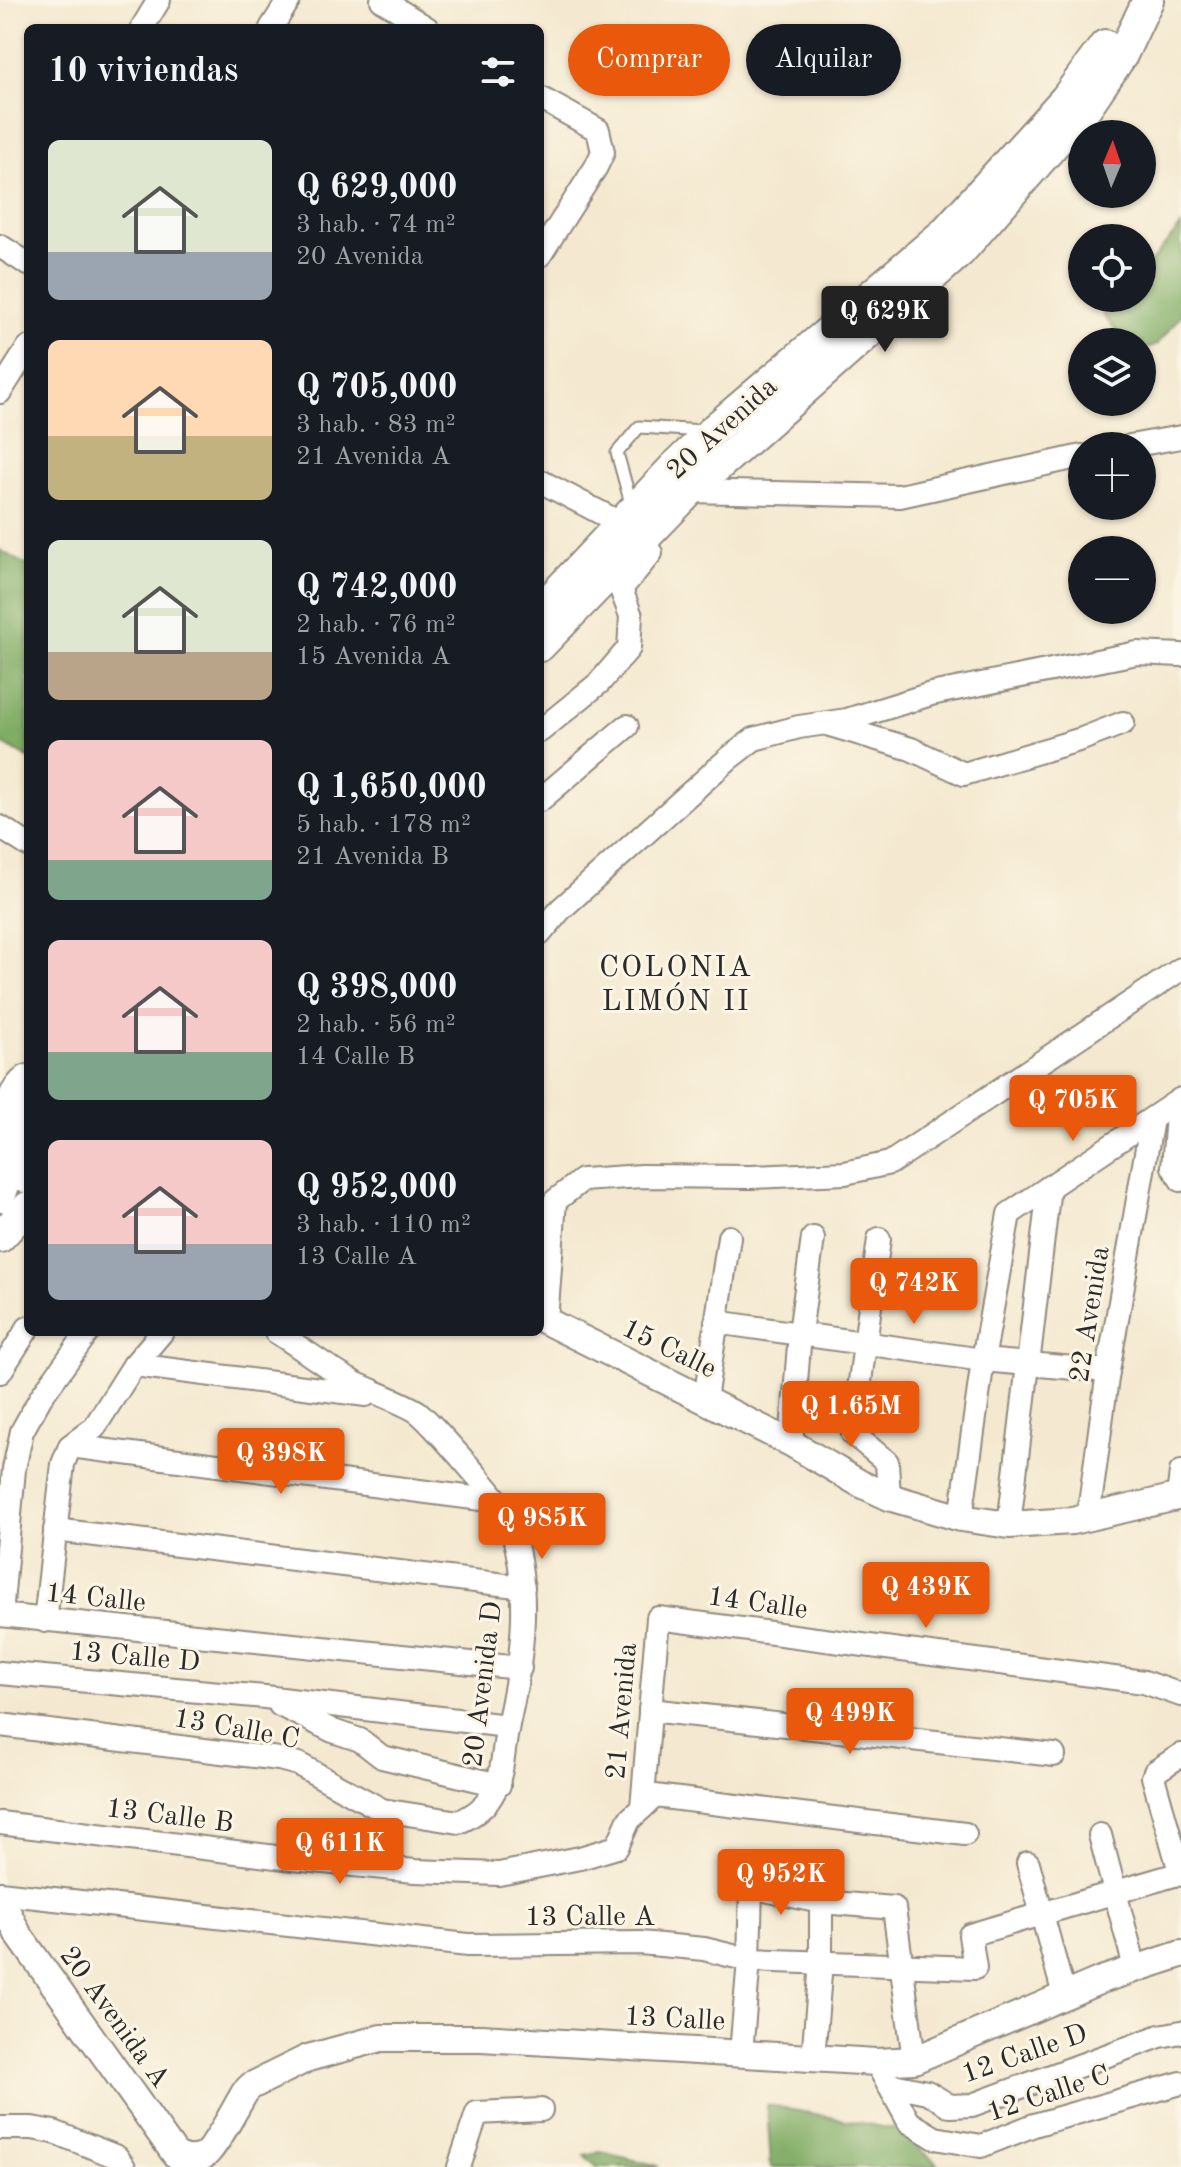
<!DOCTYPE html>
<html lang="es">
<head>
<meta charset="utf-8">
<style>
	body { margin:0; font-family:"Old Standard TT",serif; background:#20242c; color:#f1f3f6; height:100vh; display:flex; flex-direction:column; font-size:30px; white-space:nowrap }
	* { box-sizing:border-box; margin:0 }
	p { font-size:26px; color:#9ea1a6 }
	.icon { flex:none; width:44px; height:44px; fill:none; stroke:currentColor; stroke-width:2; stroke-linecap:round; stroke-linejoin:round }
	.map { position:relative; flex:1; overflow:hidden }
	.sheet { position:absolute; left:24px; top:24px; width:520px; height:1312px; display:flex; flex-direction:column; background:#171b24; border-radius:12px; box-shadow:0 2px 6px #0004 }
	.sheet>* { flex:none }
	.guide { position:absolute; left:568px; top:24px; width:492px; height:72px; display:flex; gap:16px }
	.needle { width:52px; rotate:2deg }
	.fabs { position:absolute; left:1068px; top:120px; display:grid; gap:16px }
	.fabs a { display:grid; place-items:center; width:88px; height:88px; border-radius:50%; background:#171b24; box-shadow:0 2px 6px #0004; font-size:40px }
	.price { position:absolute; translate:-50% -68px; padding:0 18px; border-radius:8px; background:#ea580c; color:#fff; font-size:26px; line-height:52px; filter:drop-shadow(0 2px 4px #0008) }
	.price::after { content:''; position:absolute; left:50%; top:48px; width:24px; height:18px; margin-left:-12px; background:inherit; clip-path:polygon(0 0,100% 0,50% 100%) }
	.price.current { background:#222; color:#fff }
	ul { padding:0; list-style:none }
	li { display:flex; align-items:center; gap:24px; height:200px; padding:0 24px }
	li span { display:grid; place-items:center; flex:none; width:224px; height:160px; border-radius:12px; color:#555 }
	li>.icon { margin-inline-start:auto }
	span .icon { width:96px; height:96px; fill:#fffc; stroke-width:1 }
	li b { font-size:34px }
	h2 { display:flex; justify-content:space-between; align-items:center; height:96px; padding:0 24px; font-size:34px }
	.tag { padding:0 28px; border-radius:36px; background:#171b24; box-shadow:0 2px 6px #0004; font-size:28px; line-height:72px }
	.tag.current { background:#ea580c; color:#fff }
	.map>svg:first-child { display:block }
</style>
</head>
<body>
<div class="map">
<svg width="1181" height="2167" viewBox="0 0 1181 2167">
	<rect width="100%" height="100%" fill="#fcf5e5"/>
	<filter id="ink" filterUnits="userSpaceOnUse"><feTurbulence type="fractalNoise" baseFrequency=".0125" numOctaves="2"/><feDisplacementMap in="SourceGraphic" scale="16" xChannelSelector="R" yChannelSelector="G"/><feConvolveMatrix kernelMatrix="1 2 1 2 8 2 1 2 1" color-interpolation-filters="sRGB"/></filter>
	<filter id="wash" filterUnits="userSpaceOnUse"><feTurbulence type="fractalNoise" baseFrequency=".006" numOctaves="4" result="noise"/><feDisplacementMap in="SourceGraphic" scale="32" xChannelSelector="R" yChannelSelector="G"/><feGaussianBlur stdDeviation="1.8" result="paint"/><feColorMatrix in="noise" values="0 0 0 0 0 0 0 0 0 0 0 0 0 0 0 0 0 1.4 0 .05"/><feComposite in="paint" operator="in"/></filter>
	<g filter="url(#wash)">
		<rect width="100%" height="100%" fill="#f4e9d0"/>
		<g fill="#80ac65" stroke="#566c48" stroke-width="2">
			<path d="M1181,226V315L1157,345L1142,351V342H1125L1103,315L1114,298H1142V272Z"/>
			<path d="M0,550L28,566V758L0,742Z"/>
			<path d="M767,2105L898,2130L941,2167H771Z"/>
			<path d="M601,2152L655,2165L659,2167H597L584,2155Z"/>
		</g>
	</g>
	<g filter="url(#ink)">
		<g fill="none" stroke-linecap="round" stroke-linejoin="round">
			<defs>
				<path id="service" d="M632,507L617,453L639,427L703,431"/>
				<g id="minor">
					<path d="M382,0L427,28"/>
					<path d="M142,28L159,0"/>
					<path d="M271,28L289,0"/>
					<path d="M540,98L598,130L603,152L596,167L540,255"/>
					<path d="M0,246L28,264"/>
					<path d="M0,392L28,348"/>
					<path d="M1130,446L1181,437"/>
					<path d="M540,481L622,524"/>
					<path d="M690,491L900,496L1082,456"/>
					<path d="M830,725L911,749L964,774L1082,739L1123,723"/>
					<path d="M540,731L599,683L629,648L631,616L621,589L651,553L641,542"/>
					<path d="M540,800L627,726"/>
					<path d="M0,827L28,845"/>
					<path d="M540,934L561,909L728,759L754,739L799,727L847,720L931,694L1137,653L1181,655"/>
					<path d="M1178,1101L1173,1167L1181,1180"/>
					<path d="M879,1239L853,1434L887,1462L889,1497"/>
					<path d="M546,1321L555,1201L582,1180L642,1176L751,1177L845,1173L890,1163L1181,969"/>
					<path d="M716,1322L983,1360L1108,1371"/>
					<path d="M134,1365L366,1395"/>
					<path d="M0,1372L28,1328"/>
					<path d="M705,1400L729,1237"/>
					<path d="M791,1443L800,1333L813,1238"/>
					<path d="M70,1446L497,1501"/>
					<path d="M1178,1496L1181,1472"/>
					<path d="M961,1518L983,1360L1009,1214L1181,1099"/>
					<path d="M1088,1519L1108,1371L1152,1119"/>
					<path d="M1009,1525L1049,1187"/>
					<path d="M55,1530L523,1587"/>
					<path d="M0,1615L520,1668"/>
					<path d="M1,1615L14,1469L22,1431L41,1397L88,1332"/>
					<path d="M45,1621L63,1464L70,1446L94,1428L134,1365L162,1332"/>
					<path d="M0,1673L265,1697L507,1726"/>
					<path d="M280,1705L333,1731L360,1740L382,1757L499,1785"/>
					<path d="M650,1710L1054,1755"/>
					<path d="M0,1725L279,1759L298,1764L382,1810L459,1822C508,1801 499,1764 509,1720C524,1652 532,1581 507,1515C502,1502 433,1425 419,1413C408,1404 370,1391 353,1382C327,1368 302,1348 276,1332"/>
					<path d="M1181,1755L1155,1772L1153,1777L1181,1875"/>
					<path d="M642,1808L658,1618L1144,1682L1181,1695"/>
					<path d="M0,1823L292,1859L415,1871L499,1874L580,1858L617,1847L629,1820L655,1796L965,1834"/>
					<path d="M1100,1835L1135,1968"/>
					<path d="M1028,1863L1064,1995"/>
					<path d="M0,1893L468,1945L640,1943L704,1949L749,1960L975,1968L970,1935L1181,1873"/>
					<path d="M741,2053L749,1960L751,1887L821,1902L894,1908L914,2060"/>
					<path d="M813,2058L821,1963V1902"/>
					<path d="M876,2062L909,2122L935,2138L981,2146L1034,2125L1181,2083"/>
					<path d="M888,2084L927,2092L950,2106L972,2105L1160,2036L1181,2032"/>
					<path d="M0,2128H32L54,2132L117,2157L124,2167"/>
					<path d="M459,2167L477,2113L541,2110"/>
				</g>
				<g id="tertiary">
					<path d="M540,1318L791,1443L859,1483L889,1497L961,1518L1009,1525L1072,1521L1181,1496"/>
					<path d="M0,1897L18,1934L175,2154C184,2160 196,2162 206,2154C217,2144 236,2107 245,2092L251,2086L308,2058L381,2038H481L876,2062L914,2060L1101,1980L1181,1954"/>
				</g>
				<g id="secondary">
					<path d="M540,610L673,468L712,431L944,233L1066,98L1105,45"/>
					<path d="M540,646L690,491L960,252L1086,108L1122,55L1148,0"/>
					<path d="M28,1080C0,1100 2,1157 28,1178"/>
					<path d="M0,1197L13,1158"/>
					<path d="M0,1237L28,1207"/>
				</g>
			</defs>
			<use href="#service" stroke="#908a7e" stroke-width="15"/>
			<use href="#minor" stroke="#908a7e" stroke-width="26"/>
			<use href="#tertiary" stroke="#908a7e" stroke-width="30"/>
			<use href="#secondary" stroke="#908a7e" stroke-width="34"/>
			<use href="#service" stroke="#fff" stroke-width="11"/>
			<use href="#minor" stroke="#fff" stroke-width="22"/>
			<use href="#tertiary" stroke="#fff" stroke-width="26"/>
			<use href="#secondary" stroke="#fff" stroke-width="30"/>
		</g>
	</g>
	<g text-anchor="middle" stroke-width="6" stroke-linejoin="round" paint-order="stroke">
		<g font-size="28" fill="#2b2b2b" stroke="#fcf5e5">
			<text transform="translate(721 427) rotate(-42)" y="10">20 Avenida</text>
			<text transform="translate(1088 1314) rotate(-81)" y="10">22 Avenida</text>
			<text transform="translate(670 1347) rotate(26)" y="10">15 Calle</text>
			<text transform="translate(96 1596) rotate(6)" y="10">14 Calle</text>
			<text transform="translate(758 1601) rotate(8)" y="10">14 Calle</text>
			<text transform="translate(135 1655) rotate(5)" y="10">13 Calle D</text>
			<text transform="translate(481 1684) rotate(-83)" y="10">20 Avenida D</text>
			<text transform="translate(620 1711) rotate(-85)" y="10">21 Avenida</text>
			<text transform="translate(237 1727) rotate(10)" y="10">13 Calle C</text>
			<text transform="translate(170 1814) rotate(7)" y="10">13 Calle B</text>
			<text x="590" y="1925">13 Calle A</text>
			<text transform="translate(116 2016) rotate(54)" y="10">20 Avenida A</text>
			<text transform="translate(675 2017) rotate(3)" y="10">13 Calle</text>
			<text transform="translate(1024 2052) rotate(-19)" y="10">12 Calle D</text>
			<text transform="translate(1048 2092) rotate(-18)" y="10">12 Calle C</text>
		</g>
		<g font-size="30" letter-spacing="2" fill="#2b2b2b" stroke="#fcf5e5">
			<text x="676" y="976">COLONIA<tspan x="676" dy="34">LIMÓN II</tspan></text>
		</g>
	</g>
</svg>
<div class="fabs">
<a><svg class="needle" viewBox="-14 -14 28 28"><path d="M0-13l5 13h-10z" fill="#e53935"/><path d="M0 13l5-13h-10z" fill="#9ea1a6"/></svg></a>
<a><svg class="icon" aria-label="locate" viewBox="0 0 24 24"><circle cx="12" cy="12" r="6"/><path d="M12 2v4M12 18v4M2 12h4M18 12h4"/></svg></a>
<a><svg class="icon" aria-label="layers" viewBox="0 0 24 24"><path d="M12 4l9 5-9 5-9-5zM3 14l9 5 9-5"/></svg></a>
<a>+</a>
<a>−</a>
</div>
<b class="price current" style="left:885px;top:354px">Q 629K</b>
<b class="price" style="left:1073px;top:1143px">Q 705K</b>
<b class="price" style="left:914px;top:1326px">Q 742K</b>
<b class="price" style="left:851px;top:1449px">Q 1.65M</b>
<b class="price" style="left:281px;top:1496px">Q 398K</b>
<b class="price" style="left:542px;top:1561px">Q 985K</b>
<b class="price" style="left:926px;top:1630px">Q 439K</b>
<b class="price" style="left:850px;top:1756px">Q 499K</b>
<b class="price" style="left:340px;top:1886px">Q 611K</b>
<b class="price" style="left:781px;top:1917px">Q 952K</b>
<div class="guide">
<a class="tag current">Comprar</a>
<a class="tag">Alquilar</a>
</div>
<section class="sheet">
<h2>10 viviendas<svg class="icon" aria-label="filters" viewBox="0 0 24 24"><path d="M4 7h16M4 17h16"/><circle cx="9" cy="7" r="2"/><circle cx="15" cy="17" r="2"/></svg></h2>
<ul>
<li><span style="background:linear-gradient(#dfe7d0 70%,#9aa5b1 0)"><svg class="icon" aria-label="home" viewBox="0 0 24 24"><path d="M3 11l9-7 9 7M6 9v11h12V9"/></svg></span><div><b>Q 629,000</b><p>3 hab. · 74 m²</p><p>20 Avenida</p></div></li>
<li><span style="background:linear-gradient(#ffd9b3 60%,#c2b280 0)"><svg class="icon" aria-label="home" viewBox="0 0 24 24"><path d="M3 11l9-7 9 7M6 9v11h12V9"/></svg></span><div><b>Q 705,000</b><p>3 hab. · 83 m²</p><p>21 Avenida A</p></div></li>
<li><span style="background:linear-gradient(#dfe7d0 70%,#b9a48a 0)"><svg class="icon" aria-label="home" viewBox="0 0 24 24"><path d="M3 11l9-7 9 7M6 9v11h12V9"/></svg></span><div><b>Q 742,000</b><p>2 hab. · 76 m²</p><p>15 Avenida A</p></div></li>
<li><span style="background:linear-gradient(#f6c9c9 75%,#7fa58c 0)"><svg class="icon" aria-label="home" viewBox="0 0 24 24"><path d="M3 11l9-7 9 7M6 9v11h12V9"/></svg></span><div><b>Q 1,650,000</b><p>5 hab. · 178 m²</p><p>21 Avenida B</p></div></li>
<li><span style="background:linear-gradient(#f6c9c9 70%,#7fa58c 0)"><svg class="icon" aria-label="home" viewBox="0 0 24 24"><path d="M3 11l9-7 9 7M6 9v11h12V9"/></svg></span><div><b>Q 398,000</b><p>2 hab. · 56 m²</p><p>14 Calle B</p></div></li>
<li><span style="background:linear-gradient(#f6c9c9 65%,#9aa5b1 0)"><svg class="icon" aria-label="home" viewBox="0 0 24 24"><path d="M3 11l9-7 9 7M6 9v11h12V9"/></svg></span><div><b>Q 952,000</b><p>3 hab. · 110 m²</p><p>13 Calle A</p></div></li>
</ul>
</section>
</div>
</body>
</html>
